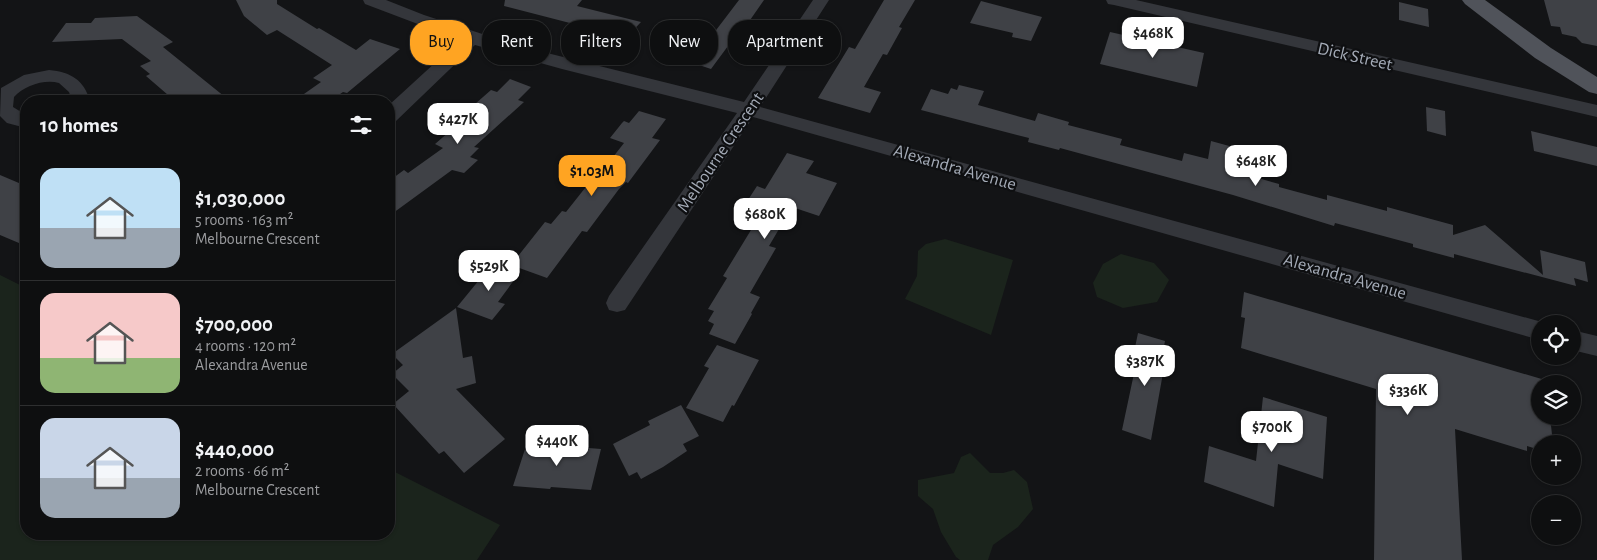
<!DOCTYPE html>
<html lang="en">
<head>
<meta charset="utf-8">
<style>
	body { margin:0; font-family:"Alegreya Sans",sans-serif; background:#171819; color:#f1f3f6; height:100vh; display:flex; flex-direction:column; font-size:19px; white-space:nowrap }
	* { box-sizing:border-box; margin:0 }
	p { font-size:16px; color:#9b9c9f }
	.icon { flex:none; width:28px; height:28px; fill:none; stroke:currentColor; stroke-width:2; stroke-linecap:round; stroke-linejoin:round }
	.map { position:relative; flex:1; overflow:hidden }
	.sheet { position:absolute; left:20px; top:95px; width:375px; height:445px; display:flex; flex-direction:column; background:#0e0f10; border-radius:20px; box-shadow:0 1px 4px #0004,0 0 0 1px #2e2f30 }
	.sheet>* { flex:none }
	.guide { position:absolute; left:410px; top:20px; width:475px; height:45px; display:flex; gap:10px }
	.controls { position:absolute; left:1531px; top:315px; display:grid; gap:10px }
	.controls a { display:grid; place-items:center; width:50px; height:50px; border-radius:50%; background:#0e0f10; box-shadow:0 1px 4px #0004,0 0 0 1px #2e2f30; font-size:25px }
	.price { position:absolute; translate:-50% -42px; padding:0 11px; border-radius:10px; background:#fff; color:#222; font-size:16px; line-height:32px; filter:drop-shadow(0 1px 2px #0008) }
	.price::after { content:''; position:absolute; left:50%; top:30px; width:15px; height:11px; margin-left:-8px; background:inherit; clip-path:polygon(0 0,100% 0,50% 100%) }
	.price.active { background:#ffa422; color:#111 }
	ul { padding:0; list-style:none }
	li { display:flex; align-items:center; gap:15px; height:125px; padding:0 20px }
	li+li { border-top:1px solid #2e2f30 }
	li span { display:grid; place-items:center; flex:none; width:140px; height:100px; border-radius:15px; color:#555 }
	li>.icon { margin-inline-start:auto }
	span .icon { width:60px; height:60px; fill:#fffc; stroke-width:1 }
	li b { font-size:21px }
	h2 { display:flex; justify-content:space-between; align-items:center; height:60px; padding:0 20px; font-size:21px }
	.pill { padding:0 18px; border-radius:20px; background:#0e0f10; box-shadow:0 1px 4px #0004,0 0 0 1px #2e2f30; font-size:18px; line-height:45px }
	.pill.active { background:#ffa422; color:#111 }
	.map>svg:first-child { display:block }
</style>
</head>
<body>
<div class="map">
<svg width="1597" height="560" viewBox="0 0 1597 560">
	<rect width="100%" height="100%" fill="#131416"/>
	<g fill="#1b241c">
		<path d="M945,239L1013,260L991,335L905,299L917,276L918,251L926,244Z"/>
		<path d="M1121,254L1154,263L1169,280L1157,302L1123,308L1097,297L1093,283L1103,264Z"/>
		<path d="M0,275L26,288V534H389V469L500,525L477,560H0Z"/>
		<path d="M970,453L990,473H1003L1014,470L1027,482L1033,509L1018,527L993,545L988,560H960L956,557L941,532L933,509L918,496V480L954,473L961,457Z"/>
	</g>
	<g fill="#3f4146">
		<path d="M236,0H277V4L317,29L319,28L356,50L370,39L400,49L347,93L343,92L330,101H294L321,82L313,78L332,65L277,30L267,35L244,16Z"/>
		<path d="M505,0H582L577,6L641,22L623,41L595,33L597,30L504,6Z"/>
		<path d="M739,0H764L748,23H745L711,69L687,61L703,40L707,42Z"/>
		<path d="M884,0H915L899,27L902,28L887,55L883,54L864,87L881,92L870,113L818,98L849,47L855,49Z"/>
		<path d="M1544,0H1597V46L1582,43L1576,37L1562,34L1560,27L1551,26Z"/>
		<path d="M981,1L1042,17L1031,41L1012,37L1013,33L970,23Z"/>
		<path d="M1399,2L1428,9L1429,27L1399,20Z"/>
		<path d="M137,16L173,42L163,47L230,101H175L146,76L150,74L140,66L151,61L122,39L52,42L66,23H91L95,18Z"/>
		<path d="M1110,32L1204,53L1197,87L1100,64Z"/>
		<path d="M510,79L531,87L518,100L524,102L474,147L479,148L470,157L478,160L464,173L452,170L389,216V181L404,170L408,173L443,148L435,144L479,106L475,104L491,90L497,92Z"/>
		<path d="M959,85L984,91L978,105L1035,121L1038,113L1069,122L1068,125L1122,139L1120,145L1182,161L1184,153L1208,159L1211,141L1233,147L1230,170L1279,184V187L1327,200V195L1387,211V207L1453,225V235L1485,225L1543,275L1540,250L1585,262L1588,282L1574,278L1576,286L1454,254V258L1413,247V244L1335,223L1334,226L1233,195L1060,148L1059,150L1028,142L1029,138L921,110L931,89L948,94L951,88L957,90Z"/>
		<path d="M1426,107L1445,111L1446,136L1427,131Z"/>
		<path d="M639,111L666,119L652,138L660,140L628,183L626,182L619,189L587,232L582,231L547,278L511,265L545,222L551,224L562,211L566,212L589,183L592,184L624,143L610,138L622,123L624,121L629,123Z"/>
		<path d="M1531,131L1597,147V166L1534,151Z"/>
		<path d="M787,153L814,161L806,173L837,183L819,216L792,207L769,246L776,248L750,293L760,297L751,313L752,314L735,344L709,334L714,324L708,321L714,311L708,309L727,278L723,276L751,230L747,229L752,219L745,217L753,204L746,203L757,186L765,189Z"/>
		<path d="M0,175L26,186V246L0,235Z"/>
		<path d="M493,263L520,272L498,302L505,304L492,320L457,307Z"/>
		<path d="M1244,292L1545,380L1546,384H1540V416H1550L1553,444H1540V450L1527,446V451L1455,429L1462,560H1374L1376,389L1241,348L1245,318L1241,317Z"/>
		<path d="M456,308L463,358L472,356L476,383L456,389L505,439L464,473L444,451L439,454L393,404L409,391L392,374L403,365L392,354Z"/>
		<path d="M1138,333L1165,341L1159,372L1163,373L1151,440L1122,430L1136,364L1132,362Z"/>
		<path d="M717,345L759,360L734,406L732,405L723,422L686,408L709,368L704,366Z"/>
		<path d="M1263,397L1327,417L1323,479L1278,464L1274,507L1204,482L1209,446L1256,461Z"/>
		<path d="M681,405L699,436L683,444L687,451L663,467L641,479L637,472L629,476L613,444L650,425L648,421Z"/>
		<path d="M527,443L601,449L591,490L551,487L550,489L513,486Z"/>
	</g>
	<g fill="none" stroke-linecap="round" stroke-linejoin="round">
		<g fill="#34363b" fill-rule="evenodd">
			<path d="M363,0H386L424,15L519,46L744,102L813,0H829L760,107L1549,324H1540V340L753,117L625,310L617,312L609,310L606,303L609,296L737,113L562,69L475,45L396,121L389,122V105L460,40L365,4Z"/>
			<path d="M1106,0H1136L1597,105V117L1114,5L1108,4Z"/>
			<path d="M49,70C71,72 84,80 90,101H72L69,92L59,83C44,79 24,86 14,97L13,107L26,115V128L7,123L0,116L1,88L24,75Z"/>
			<path d="M1572,330L1597,336V356L1572,350Z"/>
		</g>
		<path fill="#50535a" fill-rule="evenodd" d="M1462,0H1485L1551,48L1597,77V94L1589,92L1535,58L1465,4Z"/>
	</g>
	<g text-anchor="middle" stroke-width="4.5" stroke-linejoin="round" paint-order="stroke">
		<g font-size="18" fill="#a4abb7" stroke="#0e0f11">
			<text transform="translate(1355 56) rotate(13)" y="6">Dick Street</text>
			<text transform="translate(720 152) rotate(-56)" y="6">Melbourne Crescent</text>
			<text transform="translate(955 167) rotate(16)" y="6">Alexandra Avenue</text>
			<text transform="translate(1345 276) rotate(16)" y="6">Alexandra Avenue</text>
		</g>
	</g>
</svg>
<div class="controls">
<a><svg class="icon" aria-label="locate" viewBox="0 0 24 24"><circle cx="12" cy="12" r="6"/><path d="M12 2v4M12 18v4M2 12h4M18 12h4"/></svg></a>
<a><svg class="icon" aria-label="layers" viewBox="0 0 24 24"><path d="M12 4l9 5-9 5-9-5zM3 14l9 5 9-5"/></svg></a>
<a>+</a>
<a>−</a>
</div>
<b class="price" style="left:1153px;top:59px">$468K</b>
<b class="price" style="left:458px;top:145px">$427K</b>
<b class="price" style="left:1256px;top:187px">$648K</b>
<b class="price active" style="left:592px;top:197px">$1.03M</b>
<b class="price" style="left:765px;top:240px">$680K</b>
<b class="price" style="left:489px;top:292px">$529K</b>
<b class="price" style="left:1145px;top:387px">$387K</b>
<b class="price" style="left:1408px;top:416px">$336K</b>
<b class="price" style="left:1272px;top:453px">$700K</b>
<b class="price" style="left:557px;top:467px">$440K</b>
<div class="guide">
<a class="pill active">Buy</a>
<a class="pill">Rent</a>
<a class="pill">Filters</a>
<a class="pill">New</a>
<a class="pill">Apartment</a>
</div>
<section class="sheet">
<h2>10 homes<svg class="icon" aria-label="filters" viewBox="0 0 24 24"><path d="M4 7h16M4 17h16"/><circle cx="9" cy="7" r="2"/><circle cx="15" cy="17" r="2"/></svg></h2>
<ul>
<li><span style="background:linear-gradient(#bfe0f5 60%,#9aa5b1 0)"><svg class="icon" aria-label="home" viewBox="0 0 24 24"><path d="M3 11l9-7 9 7M6 9v11h12V9"/></svg></span><div><b>$1,030,000</b><p>5 rooms · 163 m²</p><p>Melbourne Crescent</p></div></li>
<li><span style="background:linear-gradient(#f6c9c9 65%,#8fb573 0)"><svg class="icon" aria-label="home" viewBox="0 0 24 24"><path d="M3 11l9-7 9 7M6 9v11h12V9"/></svg></span><div><b>$700,000</b><p>4 rooms · 120 m²</p><p>Alexandra Avenue</p></div></li>
<li><span style="background:linear-gradient(#c9d6e8 60%,#9aa5b1 0)"><svg class="icon" aria-label="home" viewBox="0 0 24 24"><path d="M3 11l9-7 9 7M6 9v11h12V9"/></svg></span><div><b>$440,000</b><p>2 rooms · 66 m²</p><p>Melbourne Crescent</p></div></li>
</ul>
</section>
</div>
</body>
</html>
